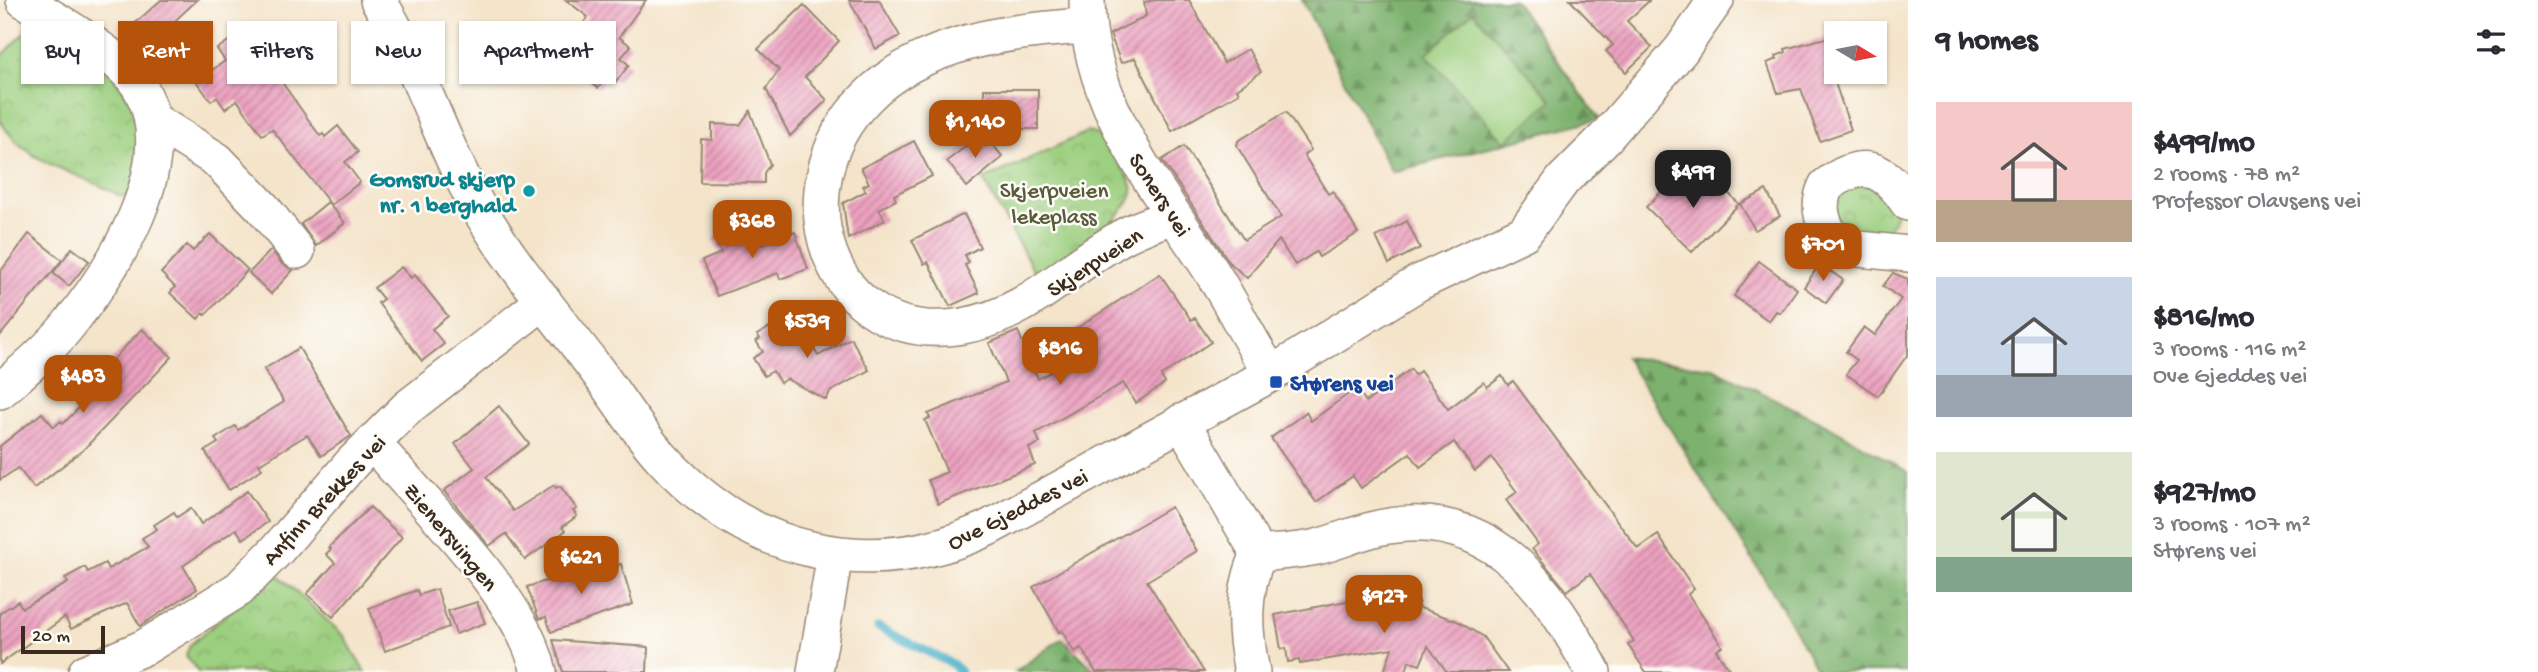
<!DOCTYPE html>
<html lang="en">
<head>
<meta charset="utf-8">
<style>
	body { margin:0; font-family:"Gochi Hand",sans-serif; background:#f7f7f7; color:#2b2b33; height:100vh; display:flex; flex-direction:column; font-size:26px; white-space:nowrap }
	* { box-sizing:border-box; margin:0 }
	p { font-size:23px; color:#7c7c81 }
	.icon { flex:none; width:38px; height:38px; fill:none; stroke:currentColor; stroke-width:2; stroke-linecap:round; stroke-linejoin:round }
	.map { position:relative; flex:1; overflow:hidden }
	.details { display:flex; flex-direction:column; background:#fff; width:630px }
	.details>* { flex:none }
	.hud { position:absolute; left:21px; top:21px; width:665px; height:63px; display:flex; gap:14px }
	.needle { width:46px; rotate:100deg }
	.buttons { position:absolute; left:1824px; top:21px; display:grid; gap:14px }
	.buttons a { display:grid; place-items:center; width:63px; height:63px; border-radius:0px; background:#fff; box-shadow:0 2px 5px #0004; font-size:35px }
	.scale { position:absolute; left:21px; bottom:18px; width:84px; box-sizing:border-box; padding-left:7px; border:4px solid #3b2a1e; border-top:0; font-size:19px; line-height:24px; white-space:nowrap; color:#3b2a1e; -webkit-text-stroke:5px #fdfcf7; paint-order:stroke }
	.price { position:absolute; translate:-50% -60px; padding:0 16px; border-radius:14px; background:#b45309; color:#fff; font-size:23px; line-height:46px; filter:drop-shadow(0 2px 4px #0008) }
	.price::after { content:''; position:absolute; left:50%; top:42px; width:21px; height:16px; margin-left:-10px; background:inherit; clip-path:polygon(0 0,100% 0,50% 100%) }
	.price.current { background:#222; color:#fff }
	ul { padding:0; list-style:none }
	li { display:flex; align-items:center; gap:21px; height:175px; padding:0 28px }
	li span { display:grid; place-items:center; flex:none; width:196px; height:140px; border-radius:0px; color:#555 }
	li>.icon { margin-inline-start:auto }
	span .icon { width:84px; height:84px; fill:#fffc; stroke-width:1 }
	li b { font-size:30px }
	h2 { display:flex; justify-content:space-between; align-items:center; height:84px; padding:0 28px; font-size:30px }
	.chip { padding:0 24px; border-radius:0px; background:#fff; box-shadow:0 2px 5px #0004; font-size:24px; line-height:63px }
	.chip.current { background:#b45309; color:#fff }
	main { display:flex; flex:1; min-height:0 }
	.map>svg:first-child { display:block }
</style>
</head>
<body>
<main>
<div class="map">
<svg width="1908" height="672" viewBox="0 0 1908 672">
	<defs>
		<pattern id="forest-firs" width="22" height="20" patternUnits="userSpaceOnUse" patternTransform="scale(1.75)"><rect width="22" height="20" fill="#7db26e"/><path d="M5 1l3.5 6h-7zM16 11l3.5 6h-7z" fill="#68915a"/></pattern>
		<pattern id="park-crowns" width="20" height="18" patternUnits="userSpaceOnUse" patternTransform="scale(1.75)"><rect width="20" height="18" fill="#9ccf7f"/><path d="M2 6a3 3 0 1 1 6 0M12 15a3 3 0 1 1 6 0" fill="none" stroke="#87b26d"/></pattern>
		<pattern id="building-hatch" width="6" height="6" patternUnits="userSpaceOnUse" patternTransform="scale(1.75)"><rect width="6" height="6" fill="#eca1c0"/><path d="M-1 1l2-2M0 6l6-6M5 7l2-2" fill="none" stroke="#c0839b"/></pattern>
	</defs>
	<rect width="100%" height="100%" fill="#fdfcf7"/>
	<filter id="ink" filterUnits="userSpaceOnUse"><feTurbulence type="fractalNoise" baseFrequency=".0143" numOctaves="2"/><feDisplacementMap in="SourceGraphic" scale="14" xChannelSelector="R" yChannelSelector="G"/><feConvolveMatrix kernelMatrix="1 2 1 2 8 2 1 2 1" color-interpolation-filters="sRGB"/></filter>
	<filter id="wash" filterUnits="userSpaceOnUse"><feTurbulence type="fractalNoise" baseFrequency=".00686" numOctaves="4" result="noise"/><feDisplacementMap in="SourceGraphic" scale="28" xChannelSelector="R" yChannelSelector="G"/><feGaussianBlur stdDeviation="1.57" result="paint"/><feColorMatrix in="noise" values="0 0 0 0 0 0 0 0 0 0 0 0 0 0 0 0 0 1.4 0 .05"/><feComposite in="paint" operator="in"/></filter>
	<g filter="url(#wash)">
		<rect width="100%" height="100%" fill="#f4e4ca"/>
		<g fill="url(#forest-firs)" stroke="#5c6e46" stroke-width="2">
			<path d="M1302,0H1514L1599,119L1392,172Z"/>
			<path d="M1625,357L1713,368L1829,426L1908,472V672H1818L1776,597Z"/>
			<path d="M1062,638L1096,672H1015Z"/>
		</g>
		<g fill="url(#park-crowns)" stroke="#6c7c4e" stroke-width="2">
			<path d="M33,24C72,49 128,72 139,123C142,140 135,175 133,194L121,197C80,171 24,166 0,120V58Z"/>
			<path d="M1087,132L1099,135C1107,147 1129,173 1132,186C1137,214 1065,256 1044,271L1033,269L983,180Z"/>
			<path d="M1860,177L1896,210L1894,221L1880,239L1847,240L1830,204Z"/>
			<path d="M279,576L344,636L365,672H198L186,655L190,645C206,632 266,578 279,576Z"/>
		</g>
		<path fill="#9ccf7f" stroke="#6c7c4e" stroke-width="2" d="M1473,12L1552,100L1505,142L1426,54Z"/>
		<g fill="none" stroke-linecap="round" stroke-linejoin="round">
			<path stroke="#4ab0c9" stroke-width="9" d="M878,627L954,665L960,672"/>
		</g>
		<g id="blocks">
			<g fill="url(#building-hatch)">
				<path d="M161,0H197L163,32L173,43L151,64L123,34Z"/>
				<path d="M566,0H646L619,37L631,46L621,58L629,65L616,82L608,76L598,88L567,65L577,52L567,45L588,17Z"/>
				<path d="M849,0H879L900,36L876,49Z"/>
				<path d="M1155,0H1189L1224,63L1248,49L1261,72L1237,89L1239,93L1172,131L1135,58L1121,63L1110,34L1146,16L1144,2Z"/>
				<path d="M1570,0H1650L1627,21L1652,47L1626,72L1606,51L1613,45Z"/>
				<path d="M804,5L839,41L805,77L827,100L790,136L766,89L779,70L758,49Z"/>
				<path d="M253,24L286,66L283,67L288,75L281,81L320,136L323,134L325,137L338,126L358,152L345,162L360,182L331,205L272,129L262,135L237,100L225,109L217,97L211,101L196,81L225,61L217,49Z"/>
				<path d="M1836,35V76L1833,77L1851,130L1820,141L1801,89L1778,93L1767,63L1777,59L1776,56L1786,52L1785,49Z"/>
				<rect x="984" y="89" width="54" height="40"/>
				<path d="M750,111L770,164L764,173V183L700,182L701,139L712,140V124L740,125Z"/>
				<path d="M1286,112L1311,150L1304,155L1328,194L1333,191L1358,233L1319,257L1316,252L1295,265L1279,240L1247,278L1230,263L1162,160L1184,146L1244,240L1281,217L1237,146L1238,141Z"/>
				<path d="M983,133L1003,157L967,187L947,161Z"/>
				<path d="M914,141L932,176L894,195L896,200L879,209L885,220L848,239L843,203L866,191L863,186L869,183L861,168Z"/>
				<path d="M1708,172L1739,204L1692,252L1646,207L1672,181L1683,191Z"/>
				<path d="M1766,190L1780,216L1755,230L1740,204Z"/>
				<path d="M328,202L345,223L316,246L301,224Z"/>
				<path d="M964,214L980,247L965,255L969,263L965,265L979,293L950,306L928,262L924,264L912,240Z"/>
				<path d="M1407,221L1420,248L1389,264L1376,237Z"/>
				<path d="M741,226L748,242L757,238L760,245L795,232L808,269L780,279L778,273L717,296L702,261L721,253L714,238Z"/>
				<path d="M29,234L62,260L0,336V272Z"/>
				<path d="M210,234L248,270L205,315L203,313L198,319L170,293L175,287L161,273L187,245L193,251Z"/>
				<path d="M72,248L89,261L69,286L53,273Z"/>
				<path d="M271,250L282,264L293,270L271,294L249,273Z"/>
				<path d="M1759,261L1797,289L1780,313L1776,311L1769,321L1734,296Z"/>
				<path d="M1820,264L1843,280L1826,303L1804,287Z"/>
				<path d="M401,267L411,278L415,275L448,316L432,329L444,344L422,361L378,303L383,299L374,288Z"/>
				<path d="M1893,273L1908,279V354L1878,396L1846,374L1857,360L1846,352L1864,327L1875,335L1901,299L1883,286Z"/>
				<path d="M1160,274L1191,320L1195,318L1211,342L1161,376L1165,383L1136,403L1123,383L1036,433L1040,443L1029,448L1035,465L938,504L928,480L947,472L925,420L930,418L928,414L1006,382L989,343L1018,331L1038,379L1081,355L1068,334Z"/>
				<path d="M786,318L795,334L803,330L818,356L851,338L869,370L830,392L826,400L787,379L780,383L773,371L764,376L753,358L763,352L756,341L760,339L757,335Z"/>
				<path d="M142,329L172,357L83,450L34,488L18,468L0,480V446L42,413L54,427L61,421L63,424L114,372L107,366Z"/>
				<path d="M299,348L351,436L321,456L307,435L259,464L262,469L229,490L205,451L218,443L215,439L235,426L238,430L284,402L264,369Z"/>
				<path d="M1411,369L1415,375L1420,371L1448,409L1484,382L1487,387L1502,376L1508,385L1513,381L1638,549L1658,535L1694,589L1688,594L1722,646L1716,650L1731,672H1646L1628,645L1634,641L1590,574L1567,591L1532,549L1538,544L1506,500L1517,492L1492,458L1475,471L1454,442L1420,467L1410,453L1361,488L1353,476L1316,502L1271,438L1306,412L1311,421L1351,392L1355,397L1360,393L1366,402Z"/>
				<path d="M499,406L529,444L486,477L513,511L554,485L556,488L560,486L577,509L573,511L577,516L562,527L565,531L525,560L506,534L489,546L444,491L474,468L455,444Z"/>
				<path d="M247,491L268,522L243,539L236,529L183,566L197,589L140,626L127,603L71,629L65,617L0,664V613L18,601L22,608L68,583L65,578L85,567L88,572L105,563L108,569L148,547L142,538L157,529L154,525L174,512L177,517L191,508L201,524Z"/>
				<path d="M370,507L402,537L333,617L307,594L335,563L326,554L331,549L329,547Z"/>
				<path d="M1171,507L1197,551L1147,581L1204,672H1096L1081,648L1074,652L1062,631L1059,632L1033,587Z"/>
				<path d="M604,563L606,568L621,564L633,604L551,632L546,617L539,619L527,587Z"/>
				<path d="M437,589L449,627L385,651L369,608L417,590L419,595Z"/>
				<path d="M1397,594L1419,601L1417,607L1457,621L1483,637L1508,672H1447L1428,646L1420,665L1409,661L1406,672H1384L1392,648L1300,664L1299,660L1288,662L1286,648L1281,649L1275,615L1362,598L1385,600L1386,597L1395,600Z"/>
				<path d="M477,602L485,623L456,634L448,611Z"/>
				<path d="M553,640L648,647L647,672H563Z"/>
			</g>
		</g>
	</g>
	<g filter="url(#ink)">
		<use href="#blocks" fill-opacity="0" stroke="#988774" stroke-width="2"/>
		<g fill="none" stroke-linecap="round" stroke-linejoin="round">
			<defs>
				<g id="minor">
					<path d="M378,0C419,64 439,139 477,205C509,262 553,312 592,364C616,395 636,430 662,458C749,554 870,583 988,528L1271,374L1418,283L1524,233L1563,180L1605,138L1681,50L1716,0"/>
					<path d="M1087,0C1087,101 1153,183 1206,263C1230,299 1248,338 1271,374"/>
					<path d="M1088,26C1013,30 921,41 866,98C777,188 827,349 963,326C1031,314 1067,267 1124,236C1139,228 1156,222 1173,216"/>
					<path d="M153,120L217,160L263,208L297,251"/>
					<path d="M1908,203C1884,167 1862,158 1826,186C1815,209 1824,229 1839,247L1908,254"/>
					<path d="M0,391C23,371 47,351 66,328C113,270 181,166 142,91C123,55 58,23 24,0"/>
					<path d="M1181,422C1209,465 1232,510 1259,554"/>
					<path d="M374,444C424,504 522,597 539,672"/>
					<path d="M1259,554C1278,552 1299,551 1317,547C1341,541 1365,529 1389,526C1494,509 1550,591 1593,672"/>
					<path d="M86,672L145,647L239,589L277,550L352,463L407,408L544,301"/>
					<path d="M815,672L835,554"/>
					<path d="M1252,672C1244,632 1241,592 1259,554"/>
				</g>
			</defs>
			<use href="#minor" stroke="#988774" stroke-width="38"/>
			<use href="#minor" stroke="#fff" stroke-width="35"/>
		</g>
	</g>
	<circle fill="#0f9aa8" stroke="#fdfcf7" stroke-width="2.5" cx="529" cy="191" r="7"/>
	<rect fill="#1a4fb4" stroke="#fdfcf7" stroke-width="2.5" x="1269" y="375" width="14" height="14" rx="3.5"/>
	<g text-anchor="middle" stroke-width="5" stroke-linejoin="round" paint-order="stroke">
		<g font-size="23" font-weight="bold" fill="#0d838f" stroke="#fdfcf7" text-anchor="end">
			<text x="515" y="186">Gomsrud skjerp<tspan x="515" dy="26">nr. 1 berghald</tspan></text>
		</g>
		<g font-size="23" fill="#585c3b" stroke="#fdfcf7">
			<text x="1054" y="197">Skjerpveien<tspan x="1054" dy="26">lekeplass</tspan></text>
		</g>
		<g font-size="23" fill="#3b2a1e" stroke="#fdfcf7">
			<text transform="translate(1161 194) rotate(57)" y="8">Soners vei</text>
			<text transform="translate(1094 261) rotate(-33)" y="8">Skjerpveien</text>
			<text transform="translate(323 499) rotate(-47)" y="8">Anfinn Brekkes vei</text>
			<text transform="translate(1017 508) rotate(-27)" y="8">Ove Gjeddes vei</text>
			<text transform="translate(452 536) rotate(50)" y="8">Zienersvingen</text>
		</g>
		<g font-size="23" font-weight="bold" fill="#164399" stroke="#fdfcf7" text-anchor="start">
			<text x="1290" y="390">Størens vei</text>
		</g>
	</g>
</svg>
<div class="buttons">
<a><svg class="needle" viewBox="-14 -14 28 28"><path d="M0-13l5 13h-10z" fill="#e53935"/><path d="M0 13l5-13h-10z" fill="#7c7c81"/></svg></a>
</div>
<div class="scale">20 m</div>
<b class="price" style="left:975px;top:160px">$1,140</b>
<b class="price current" style="left:1693px;top:210px">$499</b>
<b class="price" style="left:752px;top:260px">$368</b>
<b class="price" style="left:1823px;top:283px">$701</b>
<b class="price" style="left:807px;top:360px">$539</b>
<b class="price" style="left:1060px;top:387px">$816</b>
<b class="price" style="left:83px;top:415px">$483</b>
<b class="price" style="left:581px;top:596px">$621</b>
<b class="price" style="left:1384px;top:635px">$927</b>
<div class="hud">
<a class="chip">Buy</a>
<a class="chip current">Rent</a>
<a class="chip">Filters</a>
<a class="chip">New</a>
<a class="chip">Apartment</a>
</div>
</div>
<section class="details">
<h2>9 homes<svg class="icon" aria-label="filters" viewBox="0 0 24 24"><path d="M4 7h16M4 17h16"/><circle cx="9" cy="7" r="2"/><circle cx="15" cy="17" r="2"/></svg></h2>
<ul>
<li><span style="background:linear-gradient(#f6c9c9 70%,#b9a48a 0)"><svg class="icon" aria-label="home" viewBox="0 0 24 24"><path d="M3 11l9-7 9 7M6 9v11h12V9"/></svg></span><div><b>$499/mo</b><p>2 rooms · 78 m²</p><p>Professor Olavsens vei</p></div></li>
<li><span style="background:linear-gradient(#c9d6e8 70%,#9aa5b1 0)"><svg class="icon" aria-label="home" viewBox="0 0 24 24"><path d="M3 11l9-7 9 7M6 9v11h12V9"/></svg></span><div><b>$816/mo</b><p>3 rooms · 116 m²</p><p>Ove Gjeddes vei</p></div></li>
<li><span style="background:linear-gradient(#dfe7d0 75%,#7fa58c 0)"><svg class="icon" aria-label="home" viewBox="0 0 24 24"><path d="M3 11l9-7 9 7M6 9v11h12V9"/></svg></span><div><b>$927/mo</b><p>3 rooms · 107 m²</p><p>Størens vei</p></div></li>
</ul>
</section>
</main>
</body>
</html>
